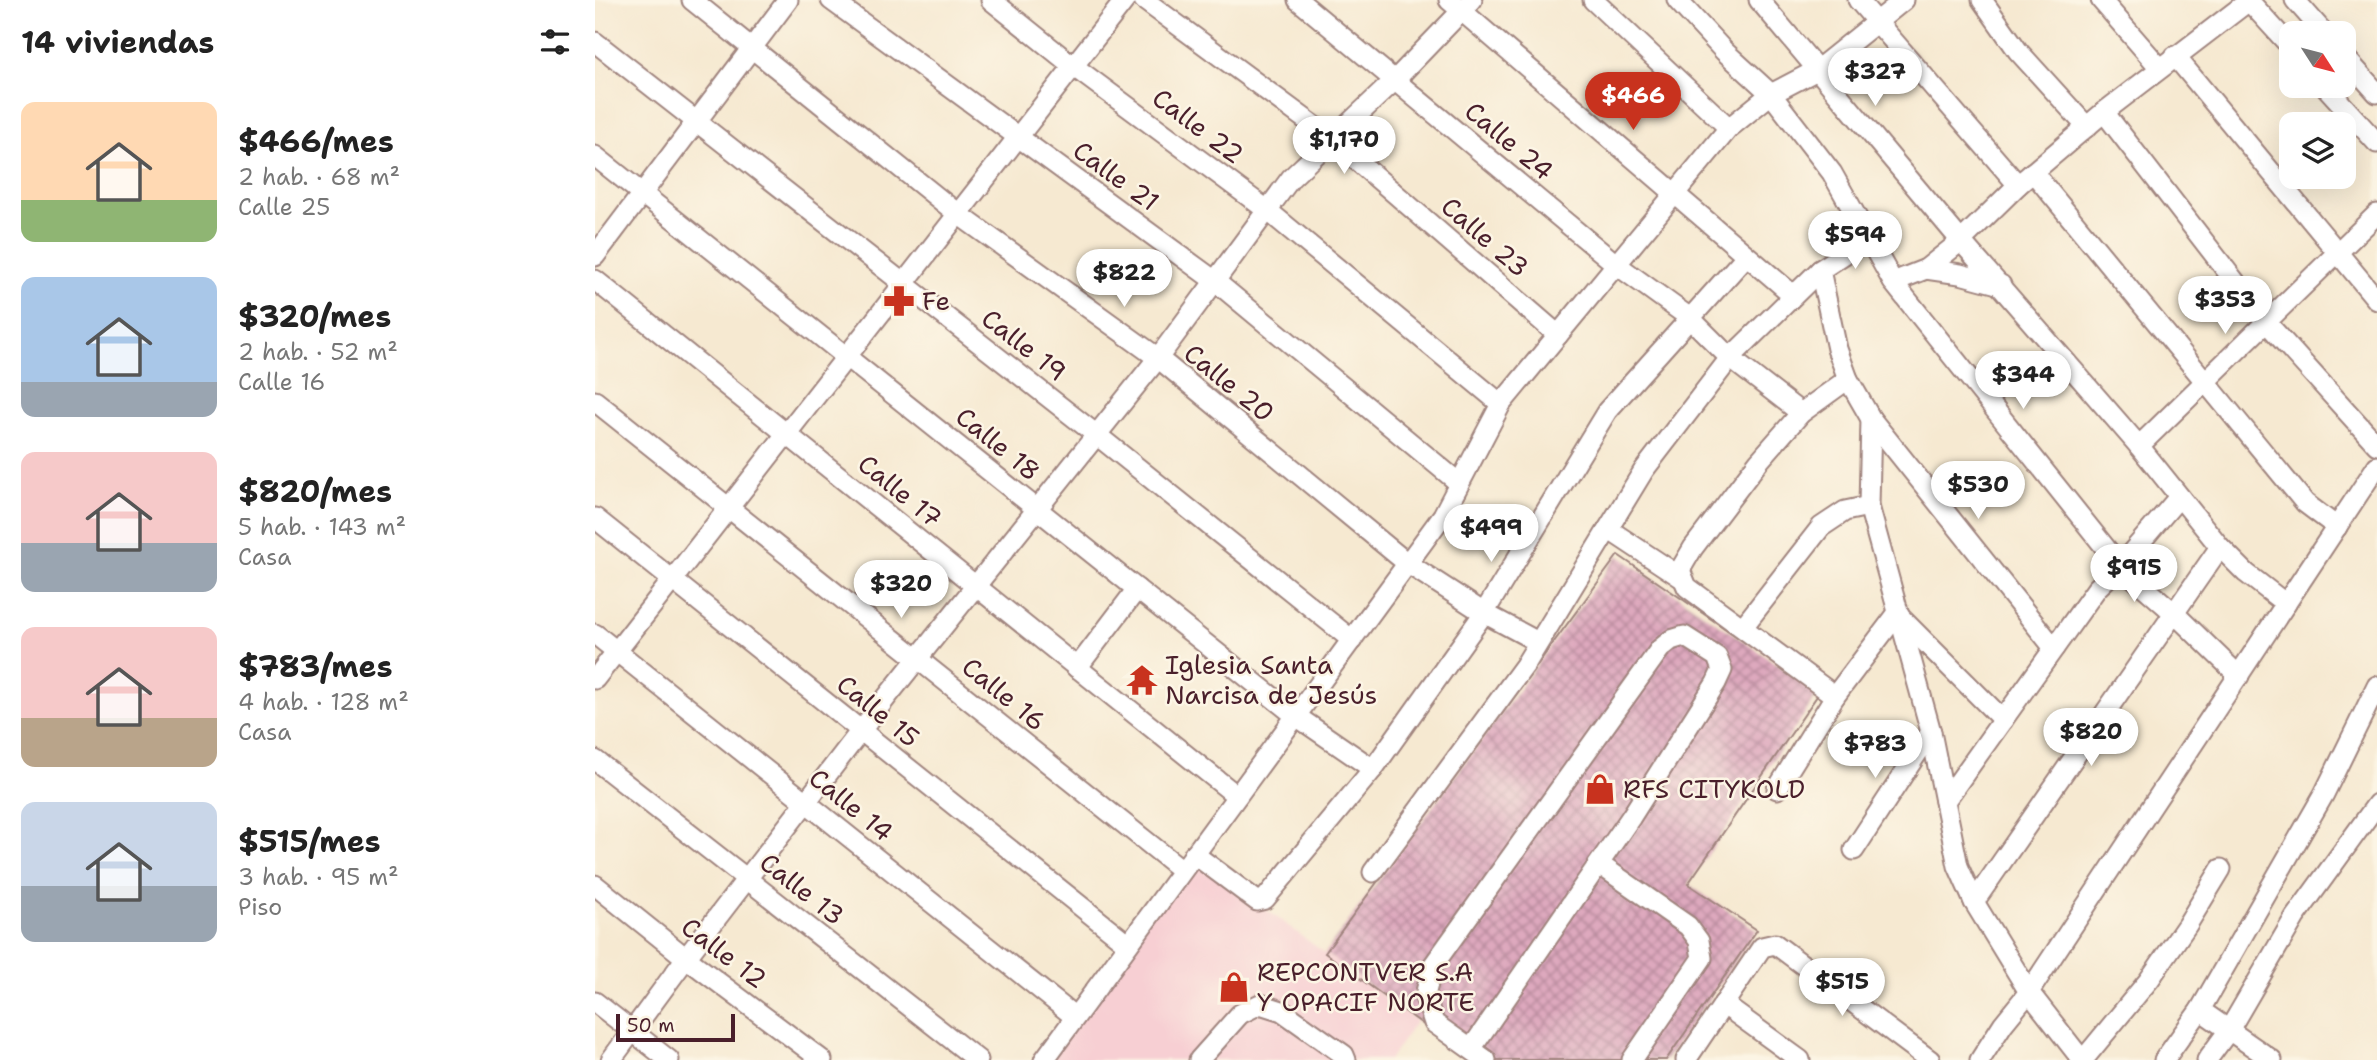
<!DOCTYPE html>
<html lang="es">
<head>
<meta charset="utf-8">
<style>
	body { margin:0; font-family:"Shantell Sans",sans-serif; background:#f6f6f6; color:#222; height:100vh; display:flex; flex-direction:column; font-size:26px; white-space:nowrap }
	* { box-sizing:border-box; margin:0 }
	p { font-size:23px; color:#767676 }
	.icon { flex:none; width:38px; height:38px; fill:none; stroke:currentColor; stroke-width:2; stroke-linecap:round; stroke-linejoin:round }
	.map { position:relative; flex:1; overflow:hidden }
	.drawer { display:flex; flex-direction:column; background:#fff; width:595px }
	.drawer>* { flex:none }
	.needle { width:46px; rotate:126deg }
	.controls { position:absolute; left:1684px; top:21px; display:grid; gap:14px }
	.controls a { display:grid; place-items:center; width:77px; height:77px; border-radius:14px; background:#fff; box-shadow:0 7px 28px #0002; font-size:35px }
	.scale { position:absolute; left:21px; bottom:18px; width:119px; box-sizing:border-box; padding-left:7px; border:4px solid #4a1f2b; border-top:0; font-size:19px; line-height:24px; white-space:nowrap; color:#4a1f2b; -webkit-text-stroke:5px #fcf5e5; paint-order:stroke }
	.price { position:absolute; translate:-50% -60px; padding:0 16px; border-radius:24px; background:#fff; color:#222; font-size:23px; line-height:46px; filter:drop-shadow(0 2px 4px #0008) }
	.price::after { content:''; position:absolute; left:50%; top:42px; width:21px; height:16px; margin-left:-10px; background:inherit; clip-path:polygon(0 0,100% 0,50% 100%) }
	.price.current { background:#c8321e; color:#fff }
	ul { padding:0; list-style:none }
	li { display:flex; align-items:center; gap:21px; height:175px; padding:0 21px }
	li span { display:grid; place-items:center; flex:none; width:196px; height:140px; border-radius:14px; color:#555 }
	li>.icon { margin-inline-start:auto }
	span .icon { width:84px; height:84px; fill:#fffc; stroke-width:1 }
	li b { font-size:30px }
	h2 { display:flex; justify-content:space-between; align-items:center; height:84px; padding:0 21px; font-size:30px }
	main { display:flex; flex:1; min-height:0 }
	.map>svg:first-child { display:block }
</style>
</head>
<body>
<main>
<section class="drawer">
<h2>14 viviendas<svg class="icon" aria-label="filters" viewBox="0 0 24 24"><path d="M4 7h16M4 17h16"/><circle cx="9" cy="7" r="2"/><circle cx="15" cy="17" r="2"/></svg></h2>
<ul>
<li><span style="background:linear-gradient(#ffd9b3 70%,#8fb573 0)"><svg class="icon" aria-label="home" viewBox="0 0 24 24"><path d="M3 11l9-7 9 7M6 9v11h12V9"/></svg></span><div><b>$466/mes</b><p>2 hab. · 68 m²</p><p>Calle 25</p></div></li>
<li><span style="background:linear-gradient(#a9c7e8 75%,#9aa5b1 0)"><svg class="icon" aria-label="home" viewBox="0 0 24 24"><path d="M3 11l9-7 9 7M6 9v11h12V9"/></svg></span><div><b>$320/mes</b><p>2 hab. · 52 m²</p><p>Calle 16</p></div></li>
<li><span style="background:linear-gradient(#f6c9c9 65%,#9aa5b1 0)"><svg class="icon" aria-label="home" viewBox="0 0 24 24"><path d="M3 11l9-7 9 7M6 9v11h12V9"/></svg></span><div><b>$820/mes</b><p>5 hab. · 143 m²</p><p>Casa</p></div></li>
<li><span style="background:linear-gradient(#f6c9c9 65%,#b9a48a 0)"><svg class="icon" aria-label="home" viewBox="0 0 24 24"><path d="M3 11l9-7 9 7M6 9v11h12V9"/></svg></span><div><b>$783/mes</b><p>4 hab. · 128 m²</p><p>Casa</p></div></li>
<li><span style="background:linear-gradient(#c9d6e8 60%,#9aa5b1 0)"><svg class="icon" aria-label="home" viewBox="0 0 24 24"><path d="M3 11l9-7 9 7M6 9v11h12V9"/></svg></span><div><b>$515/mes</b><p>3 hab. · 95 m²</p><p>Piso</p></div></li>
</ul>
</section>
<div class="map">
<svg width="1782" height="1060" viewBox="0 0 1782 1060">
	<defs>
		<pattern id="building-cross-hatch" width="8" height="8" patternUnits="userSpaceOnUse" patternTransform="scale(1.75)"><rect width="8" height="8" fill="#dea9be"/><path d="M0 0l8 8M0 8l8-8" fill="none" stroke="#b6899b"/></pattern>
	</defs>
	<rect width="100%" height="100%" fill="#fcf5e5"/>
	<filter id="ink" filterUnits="userSpaceOnUse"><feTurbulence type="fractalNoise" baseFrequency=".0143" numOctaves="2"/><feDisplacementMap in="SourceGraphic" scale="14" xChannelSelector="R" yChannelSelector="G"/><feConvolveMatrix kernelMatrix="1 2 1 2 8 2 1 2 1" color-interpolation-filters="sRGB"/></filter>
	<filter id="wash" filterUnits="userSpaceOnUse"><feTurbulence type="fractalNoise" baseFrequency=".00686" numOctaves="4" result="noise"/><feDisplacementMap in="SourceGraphic" scale="28" xChannelSelector="R" yChannelSelector="G"/><feGaussianBlur stdDeviation="1.57" result="paint"/><feColorMatrix in="noise" values="0 0 0 0 0 0 0 0 0 0 0 0 0 0 0 0 0 1.4 0 .05"/><feComposite in="paint" operator="in"/></filter>
	<g filter="url(#wash)">
		<rect width="100%" height="100%" fill="#f6e9d1"/>
		<path fill="#f7cfd3" d="M599,856L821,1021L794,1060H449Z"/>
		<g id="blocks">
			<path fill="url(#building-cross-hatch)" d="M1023,555L1224,693L1093,884L1162,930L1071,1060H877L730,953Z"/>
		</g>
	</g>
	<g filter="url(#ink)">
		<use href="#blocks" fill-opacity="0" stroke="#a0847e" stroke-width="2"/>
		<g fill="none" stroke-linecap="round" stroke-linejoin="round">
			<defs>
				<g id="minor">
					<path d="M97,0L363,214L563,358L812,563L889,613L943,642"/>
					<path d="M236,0L620,281L864,483"/>
					<path d="M396,0L478,66L672,210L906,404"/>
					<path d="M549,0L737,139L963,335"/>
					<path d="M703,0L1022,265L1095,318L1135,358L1206,413"/>
					<path d="M854,0L1198,295"/>
					<path d="M998,0L1134,128"/>
					<path d="M1082,0L1129,51L1176,94L1237,173L1298,282L1331,269L1366,241L1423,185L1509,112L1655,0"/>
					<path d="M1164,0L1366,241L1544,446L1625,547L1651,573L1691,604"/>
					<path d="M1263,0L1423,185"/>
					<path d="M1387,0L1423,51L1492,127"/>
					<path d="M1506,0L1565,68"/>
					<path d="M1700,0L1729,33"/>
					<path d="M1654,1L1696,47"/>
					<path d="M0,42L503,436L757,640"/>
					<path d="M1748,55L1782,93"/>
					<path d="M1580,56L1782,300"/>
					<path d="M1730,86L1782,143"/>
					<path d="M1509,112L1672,323L1782,445"/>
					<path d="M0,156L701,716L778,769"/>
					<path d="M1438,172L1710,503L1742,527"/>
					<path d="M0,256L193,0"/>
					<path d="M1331,269L1365,274L1406,285"/>
					<path d="M1225,270L1242,349L1253,379L1276,419L1459,648"/>
					<path d="M0,280L642,796"/>
					<path d="M1298,282L1525,566L1578,612L1644,676"/>
					<path d="M0,401L587,870"/>
					<path d="M1276,419L1274,506L1336,732L1363,866L1379,902L1434,992L1408,1024L1385,1060"/>
					<path d="M1544,446L1782,214"/>
					<path d="M0,518L533,944"/>
					<path d="M1013,529L1087,578"/>
					<path d="M1148,627L1226,527L1250,511L1274,506"/>
					<path d="M0,634L480,1017"/>
					<path d="M482,668L542,589"/>
					<path d="M0,679L530,0"/>
					<path d="M1240,696L1092,587L1085,570L1098,548L1164,461L1206,413L1253,379"/>
					<path d="M0,760L383,1060"/>
					<path d="M1182,789L1240,696L1302,614L1408,720"/>
					<path d="M1350,801L1502,588L1525,566L1584,497"/>
					<path d="M1259,850L1336,732"/>
					<path d="M599,854L662,901L670,899L778,769L889,613L1012,411L1151,256"/>
					<path d="M1004,864L1093,926L1104,941L1107,958L1037,1060"/>
					<path d="M778,872L930,665L1049,470L1135,358L1225,270L1274,238"/>
					<path d="M0,885L91,958L227,1060"/>
					<path d="M1379,902L1625,547"/>
					<path d="M0,1002L74,1060"/>
					<path d="M1128,1004L1205,1060"/>
					<path d="M1605,1010L1677,1060"/>
					<path d="M876,1049L1036,817L1121,683L1127,670L1122,657L1089,636L1076,640L1065,649L837,967L830,996L839,1023L891,1060"/>
					<path d="M16,1060L91,958L291,698L563,358L696,178L800,80L877,0"/>
					<path d="M449,1060L848,515L906,404L1134,128L1176,94L1222,70L1309,0"/>
					<path d="M604,1060L645,1014L665,1004L687,1011L749,1055L751,1060"/>
					<path d="M1091,1060L1167,947L1180,944L1335,1060"/>
					<path d="M1487,1060L1434,992L1782,466"/>
					<path d="M1488,1060L1554,980L1592,925L1626,869"/>
					<path d="M1569,1060L1605,1010L1729,794L1782,686"/>
					<path d="M1612,1060L1634,1030L1700,917L1782,804"/>
				</g>
			</defs>
			<use href="#minor" stroke="#a0847e" stroke-width="23"/>
			<use href="#minor" stroke="#fff" stroke-width="19"/>
		</g>
	</g>
	<defs>
		<symbol id="pharmacy-bare" viewBox="-9 -9 18 18"><path d="M-2-6h4v4h4v4h-4v4h-4v-4h-4v-4h4Z" fill="#c8321e" stroke="#fcf5e5" stroke-width="2.5" paint-order="stroke"/></symbol>
		<symbol id="temple-bare" viewBox="-9 -9 18 18"><path d="M0-6L5-2H3V0L6.5 2.5H4V6H1.5V3h-3V6H-4V2.5H-6.5L-3 0V-2H-5Z" fill="#c8321e" stroke="#fcf5e5" stroke-width="2.5" paint-order="stroke"/></symbol>
		<symbol id="shop-bare" viewBox="-9 -9 18 18"><path d="M-5-2.5h2.3a2.7 3.5 0 0 1 5.4 0H5L5.5 6h-11ZM-1.5-2.5h3a1.5 2.3 0 0 0-3 0Z" fill="#c8321e" stroke="#fcf5e5" stroke-width="2.5" paint-order="stroke"/></symbol>
	</defs>
	<g fill-rule="evenodd">
		<use href="#pharmacy-bare" x="282" y="279" width="44" height="44"/>
		<use href="#temple-bare" x="525" y="658" width="44" height="44"/>
		<use href="#shop-bare" x="983" y="767" width="44" height="44"/>
		<use href="#shop-bare" x="617" y="965" width="44" height="44"/>
	</g>
	<g text-anchor="middle" stroke-width="5" stroke-linejoin="round" paint-order="stroke">
		<g font-size="26" fill="#4a1f2b" stroke="#fcf5e5">
			<text transform="translate(603 126) rotate(37)" y="9">Calle 22</text>
			<text transform="translate(914 141) rotate(40)" y="9">Calle 24</text>
			<text transform="translate(521 176) rotate(36)" y="9">Calle 21</text>
			<text transform="translate(890 237) rotate(41)" y="9">Calle 23</text>
			<text transform="translate(429 345) rotate(38)" y="9">Calle 19</text>
			<text transform="translate(634 383) rotate(39)" y="9">Calle 20</text>
			<text transform="translate(403 444) rotate(39)" y="9">Calle 18</text>
			<text transform="translate(305 491) rotate(39)" y="9">Calle 17</text>
			<text transform="translate(409 694) rotate(39)" y="9">Calle 16</text>
			<text transform="translate(283 711) rotate(39)" y="9">Calle 15</text>
			<text transform="translate(256 805) rotate(39)" y="9">Calle 14</text>
			<text transform="translate(207 889) rotate(38)" y="9">Calle 13</text>
			<text transform="translate(129 953) rotate(37)" y="9">Calle 12</text>
		</g>
		<g font-size="26" fill="#4a1f2b" stroke="#fcf5e5" text-anchor="start">
			<text x="327" y="310">Fe</text>
			<text x="570" y="674">Iglesia Santa<tspan x="570" dy="30">Narcisa de Jesús</tspan></text>
			<text x="1028" y="798">RFS CITYKOLD</text>
			<text x="662" y="981">REPCONTVER S.A<tspan x="662" dy="30">Y OPACIF NORTE</tspan></text>
		</g>
	</g>
</svg>
<div class="controls">
<a><svg class="needle" viewBox="-14 -14 28 28"><path d="M0-13l5 13h-10z" fill="#e53935"/><path d="M0 13l5-13h-10z" fill="#767676"/></svg></a>
<a><svg class="icon" aria-label="layers" viewBox="0 0 24 24"><path d="M12 4l9 5-9 5-9-5zM3 14l9 5 9-5"/></svg></a>
</div>
<div class="scale">50 m</div>
<b class="price" style="left:1280px;top:108px">$327</b>
<b class="price current" style="left:1038px;top:132px">$466</b>
<b class="price" style="left:749px;top:176px">$1,170</b>
<b class="price" style="left:1260px;top:271px">$594</b>
<b class="price" style="left:529px;top:309px">$822</b>
<b class="price" style="left:1630px;top:336px">$353</b>
<b class="price" style="left:1428px;top:411px">$344</b>
<b class="price" style="left:1383px;top:521px">$530</b>
<b class="price" style="left:896px;top:564px">$499</b>
<b class="price" style="left:1539px;top:604px">$915</b>
<b class="price" style="left:306px;top:620px">$320</b>
<b class="price" style="left:1496px;top:768px">$820</b>
<b class="price" style="left:1280px;top:780px">$783</b>
<b class="price" style="left:1247px;top:1018px">$515</b>
</div>
</main>
</body>
</html>
